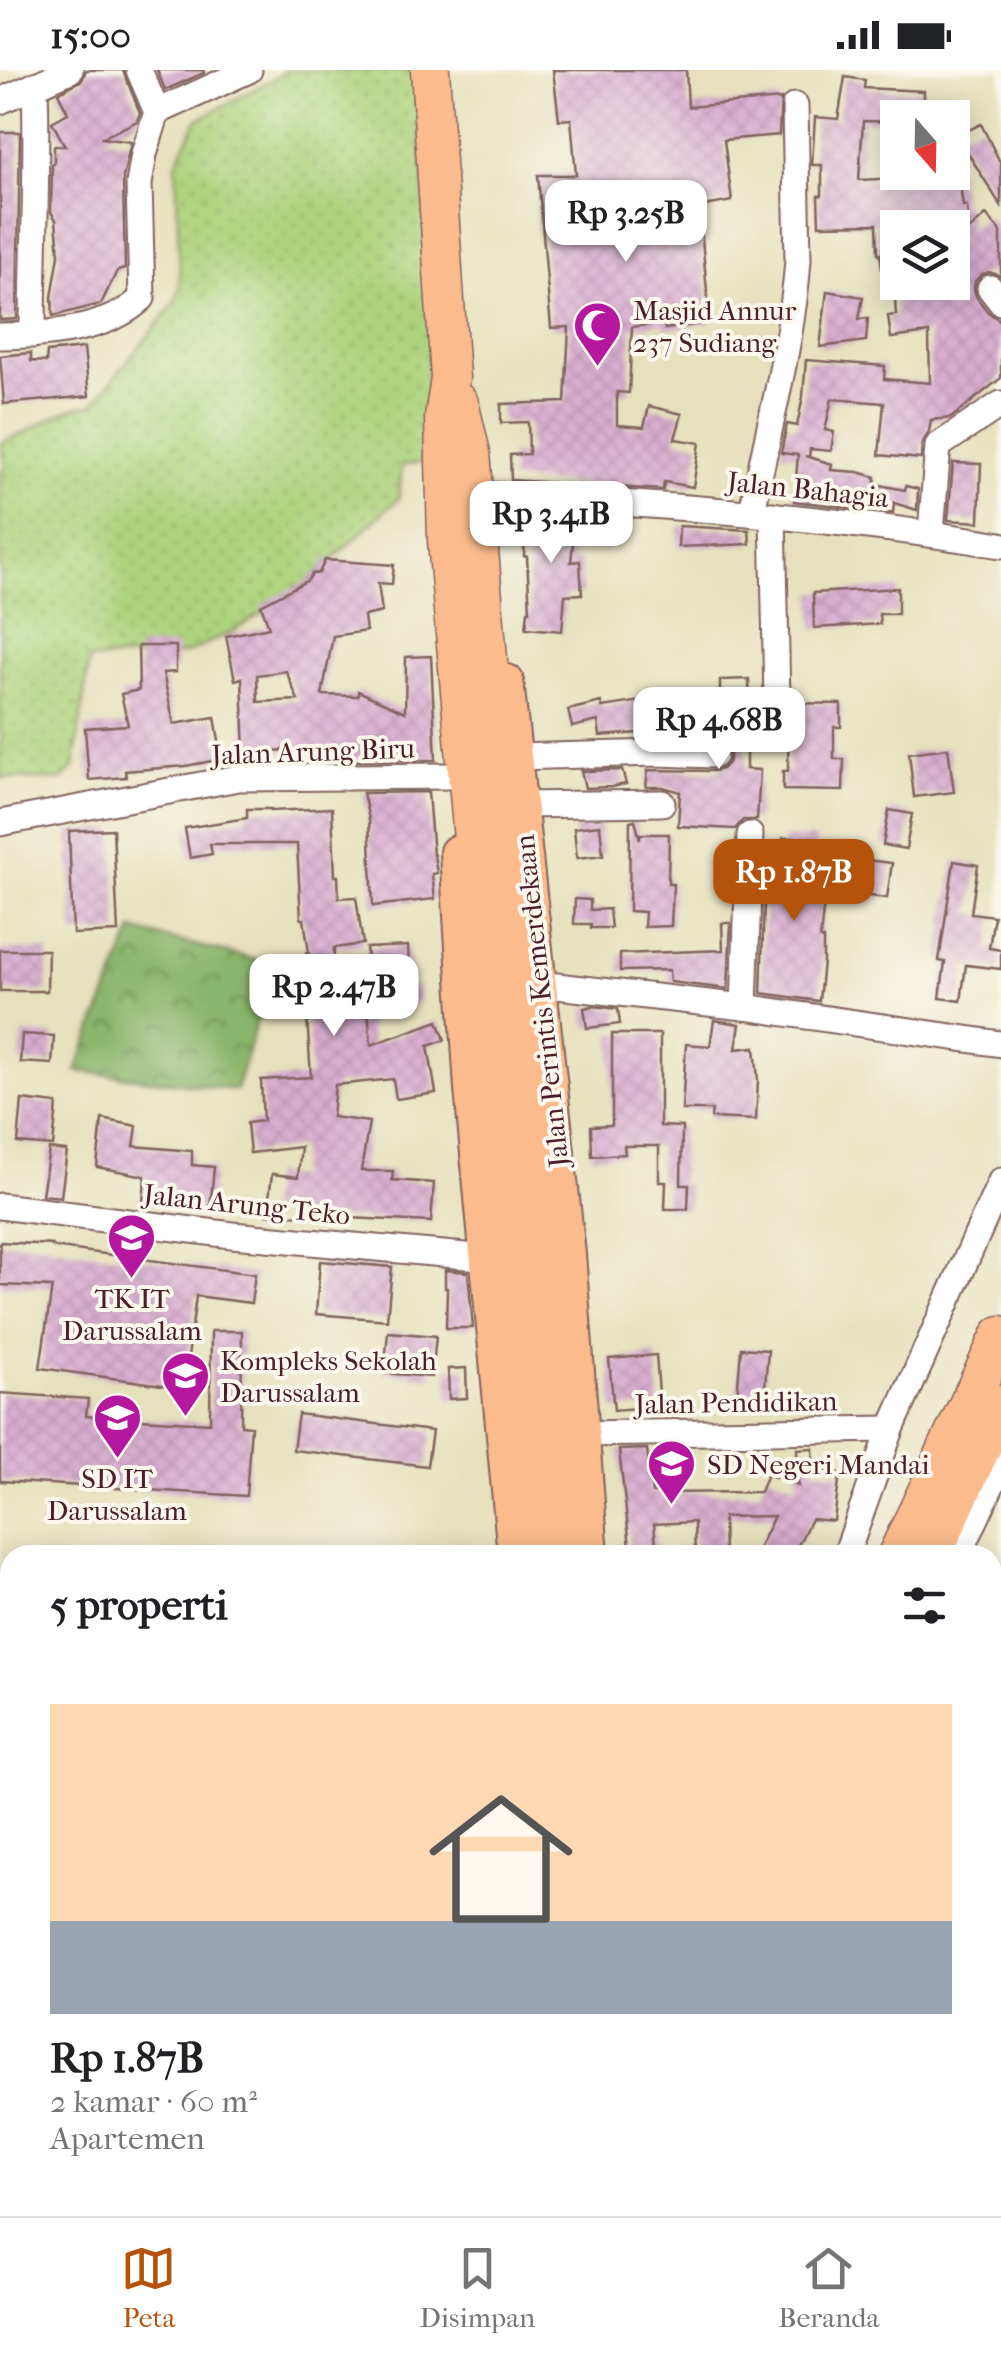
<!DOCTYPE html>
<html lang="id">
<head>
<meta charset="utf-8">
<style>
	body { margin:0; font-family:"IM FELL French Canon",serif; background:#f2f2f2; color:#202124; height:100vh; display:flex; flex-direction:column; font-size:38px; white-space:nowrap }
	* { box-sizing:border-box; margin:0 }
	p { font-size:32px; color:#757577 }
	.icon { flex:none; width:55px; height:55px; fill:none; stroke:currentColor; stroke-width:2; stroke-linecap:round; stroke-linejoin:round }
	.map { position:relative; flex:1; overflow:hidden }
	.drawer { position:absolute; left:0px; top:1475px; width:1002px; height:672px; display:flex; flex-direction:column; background:#fff; border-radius:30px 30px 0 0; box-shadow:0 5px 25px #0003 }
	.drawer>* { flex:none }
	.needle { width:65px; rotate:160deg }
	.fabs { position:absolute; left:880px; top:30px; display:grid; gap:20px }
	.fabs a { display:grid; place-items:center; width:90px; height:90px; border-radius:0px; background:#fff; box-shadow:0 5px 25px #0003; font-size:50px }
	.price { position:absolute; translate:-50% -85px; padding:0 22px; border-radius:20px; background:#fff; color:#222; font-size:32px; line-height:65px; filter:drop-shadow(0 2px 5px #0008) }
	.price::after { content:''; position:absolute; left:50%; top:60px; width:30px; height:22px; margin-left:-15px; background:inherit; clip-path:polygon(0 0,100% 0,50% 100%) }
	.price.on { background:#b45309; color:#fff }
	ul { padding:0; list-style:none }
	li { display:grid; align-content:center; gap:20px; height:530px; padding:0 50px }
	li+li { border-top:2px solid #e0e0e0 }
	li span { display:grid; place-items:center; height:310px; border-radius:0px; color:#555 }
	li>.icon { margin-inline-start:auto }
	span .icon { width:180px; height:180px; fill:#fffc; stroke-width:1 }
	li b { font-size:42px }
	h2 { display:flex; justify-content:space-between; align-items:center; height:120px; padding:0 50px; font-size:42px }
	.status { display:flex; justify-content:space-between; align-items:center; height:70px; padding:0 50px; background:#fff; direction:ltr }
	.status svg { height:28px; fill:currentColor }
	.tab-bar { display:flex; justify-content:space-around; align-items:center; height:140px; border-top:2px solid #e0e0e0; background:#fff; font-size:28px; color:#757577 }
	.tab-bar a { display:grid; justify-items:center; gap:5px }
	.tab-bar .on { color:#b45309 }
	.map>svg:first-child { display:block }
</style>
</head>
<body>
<div class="status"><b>15:00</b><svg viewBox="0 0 49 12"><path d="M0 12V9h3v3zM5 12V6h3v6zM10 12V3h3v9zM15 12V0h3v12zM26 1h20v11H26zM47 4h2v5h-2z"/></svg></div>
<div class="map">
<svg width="1001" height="2146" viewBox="0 0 1001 2146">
	<defs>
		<pattern id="grass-dots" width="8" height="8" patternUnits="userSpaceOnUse" patternTransform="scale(2.5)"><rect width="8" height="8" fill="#add37d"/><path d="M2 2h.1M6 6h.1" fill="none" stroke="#96b56c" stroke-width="1.8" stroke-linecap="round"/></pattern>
		<pattern id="forest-crowns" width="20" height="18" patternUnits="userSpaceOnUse" patternTransform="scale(2.5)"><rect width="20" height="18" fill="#8ab56c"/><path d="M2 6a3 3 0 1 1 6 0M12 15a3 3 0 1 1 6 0" fill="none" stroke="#739359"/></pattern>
		<pattern id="building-cross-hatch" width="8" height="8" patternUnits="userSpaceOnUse" patternTransform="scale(2.5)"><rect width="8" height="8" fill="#d8aed0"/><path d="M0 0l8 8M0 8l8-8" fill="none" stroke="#bb95b3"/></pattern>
	</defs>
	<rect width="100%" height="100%" fill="#fbf7ec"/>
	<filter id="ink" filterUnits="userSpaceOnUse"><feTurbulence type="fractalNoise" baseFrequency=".01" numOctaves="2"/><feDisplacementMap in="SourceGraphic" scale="20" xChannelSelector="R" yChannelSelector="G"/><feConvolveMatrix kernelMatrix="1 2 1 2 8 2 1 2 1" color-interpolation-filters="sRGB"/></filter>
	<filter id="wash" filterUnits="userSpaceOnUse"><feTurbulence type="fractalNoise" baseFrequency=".0048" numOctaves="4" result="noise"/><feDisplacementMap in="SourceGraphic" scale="40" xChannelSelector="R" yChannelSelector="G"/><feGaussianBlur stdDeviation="2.25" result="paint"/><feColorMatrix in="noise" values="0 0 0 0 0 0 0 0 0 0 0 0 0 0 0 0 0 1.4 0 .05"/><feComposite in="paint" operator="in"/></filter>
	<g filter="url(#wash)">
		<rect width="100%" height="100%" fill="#e6e0bc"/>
		<path fill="url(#grass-dots)" stroke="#7c7954" stroke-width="2.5" d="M284,0H417L440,390L402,395L399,428L298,521L232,562L185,584L89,590L74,698L60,710L0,708V400L6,398L0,373C30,364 63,336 92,335L175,233L180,216L176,93L197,50L282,4Z"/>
		<path fill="url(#forest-crowns)" stroke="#6a6a4c" stroke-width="2.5" d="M133,860L274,894L236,1020L76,1001Z"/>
		<g id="blocks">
			<g fill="url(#building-cross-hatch)" fill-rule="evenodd">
				<path d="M86,0H123L140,43L137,51L102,68L131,72L123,108L125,199L117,201L101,234L53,246L52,227L59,185L56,150L51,142L52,94H54V76H65L52,52L68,43L58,23L82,10Z"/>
				<path d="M157,0H203L204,3L165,20Z"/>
				<path d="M553,0H686L688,37L781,29L779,65L724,70L732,131L699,137L710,253L665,259L664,253L632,257L629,323L617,322V355L644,357L649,336L682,344L675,369L700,373L693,417L664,412L663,420L511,410L510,385L529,384L528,352L501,353V334L565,332L569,257L551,258L538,105H576L571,49L559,50Z"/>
				<path d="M845,7L865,10L864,18L924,21V30L959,32L958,48L923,46L898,48V52L863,51L859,110L923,107V102H958L963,136H967L969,160L986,145L1001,162V206L989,202L981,205L975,211L974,219L977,228L988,242L1001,251V308L951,348L931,350L929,362L922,374L921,389L879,385L884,333L832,329L825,360L834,362L831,381L810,379L809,387L805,386L832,394L831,400L858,402L876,407L875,414L905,420L906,416L918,419L917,440L894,433L893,443L794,431L798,385L781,383L787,354L797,356L803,326L806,290L885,296L884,309L930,313L929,263L891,268L888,246L896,245L894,216L952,213V158H898V206L883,207L880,183H878L877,154L819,155L818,126L822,125V95H812L815,47L838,49Z"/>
				<path d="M981,54L1001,94V136L957,66Z"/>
				<path d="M0,62H20L17,249L0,250Z"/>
				<path d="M827,221L863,227L859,249L868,248L866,271L820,277Z"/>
				<path d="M84,278L89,326L4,334L0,286L31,283V291L46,292L47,282Z"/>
				<path d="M953,393L981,394L979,452L948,450Z"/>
				<path d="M519,443L589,447V463H574L571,492L580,491L582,524L565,525L562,561L526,558L528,541H530L527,487L524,486L525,462H519Z"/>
				<path d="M679,456L749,460L750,474L678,477Z"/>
				<path d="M325,490L394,495L392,514L378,513L382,542L364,546L366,561L333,566L322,625L358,626V621L405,642L406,587L431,586L436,690L332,691V681L322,682V679L266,681V691L247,692V685H245L242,608L235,610L226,566L269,557L261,535L308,510L312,504L319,503ZM286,601L298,630L258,632L257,605Z"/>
				<path d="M898,518V544H879L880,554L814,558L813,523Z"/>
				<path d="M138,576H176V602L163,603L174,654L215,647L222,689L186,696L125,701L126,707L89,710L85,658L128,655L121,624L139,620Z"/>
				<path d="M749,609L750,649L746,650V699L760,700L757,750H743L735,759L678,756L680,722L663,717H646L648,700L713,701L722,699L728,693L730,685L728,677L720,670V610Z"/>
				<path d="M677,618L680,660L600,666L598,651L572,657L568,640L601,632L602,637L655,629L654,620Z"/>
				<path d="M793,633L841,634V657H834V689H844L843,721L783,720V701H788L789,640Z"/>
				<path d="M948,678L954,722L914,727L909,683Z"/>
				<path d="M622,700L626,714L611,717L585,718L581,701Z"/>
				<path d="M428,722L433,785H434L437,803L432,804L435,829L373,836L369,749L363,723Z"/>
				<path d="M332,738L335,806H338L339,828L356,827L363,874L334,878L333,913L369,909L366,878L408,876L410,918L418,916L420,932L368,940L371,975L438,951L445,970L428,976L436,1023L396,1029L393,1009L335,1015L332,1047L369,1052L361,1101H393L392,1110L434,1113L431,1152L267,1144L272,1104L298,1107L301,1077L250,1083L247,1053L263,1051L261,1010L311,1007L305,916L306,883H309L304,849H301L297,774H210L212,784L190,788L185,758L247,748V739H271V741Z"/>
				<path d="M889,740L912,744L906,779L883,775Z"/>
				<path d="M635,750L640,770V764H669L668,814H673L671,856L644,857L645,842L629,841L630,751Z"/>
				<path d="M600,755L603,785L577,788L574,758Z"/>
				<path d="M113,759L118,862L73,864L69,761Z"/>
				<path d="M783,768H816L815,801L827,802L820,869H823V892L819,931L761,923L765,802H783Z"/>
				<path d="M866,790L892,793L887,828L861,825Z"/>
				<path d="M954,791L978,795L971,843L994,846L989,878L1001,880V899L966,895L961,931L940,928L945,892L939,891Z"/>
				<path d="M575,829L590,830V840L609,839L611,858H591V854H574Z"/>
				<path d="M722,853H731L728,919L670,912L669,900L620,901V884L723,880Z"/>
				<path d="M0,880H48L47,921H0Z"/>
				<path d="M593,936L618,939L620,954L587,958L584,938Z"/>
				<path d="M714,950L740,954L736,979L755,977L758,1010L756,1050L711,1048L712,1040H682L686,974L710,976Z"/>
				<path d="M22,964L54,966L52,994L20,992Z"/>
				<path d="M612,964H660V1056L682,1057L681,1115H689L688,1139H665L666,1112H659V1076H624L625,1084L592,1086L591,1056L612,1055Z"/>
				<path d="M22,1030L57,1034L53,1076L18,1073Z"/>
				<path d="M102,1049L137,1056L134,1076L192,1081V1095L214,1097L210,1139L143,1133L145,1106L97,1097Z"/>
				<path d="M49,1079L67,1081L61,1127L42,1125Z"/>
				<path d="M0,1172L52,1175V1177L255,1204L251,1233L196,1226L184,1318L40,1298L52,1217L0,1215Z"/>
				<path d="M320,1191L392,1197L387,1250L316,1244Z"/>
				<path d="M445,1200L468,1202L473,1258H446L447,1218H445Z"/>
				<path d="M211,1261H242L241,1355L251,1356L246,1426L0,1411V1323L88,1329L86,1346L210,1353Z"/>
				<path d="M388,1262L436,1266L432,1307L384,1303Z"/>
				<path d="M741,1278L768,1280L764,1329L737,1327Z"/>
				<path d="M656,1285L660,1336L614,1340L609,1289Z"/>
				<path d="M466,1298L467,1328L449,1329L448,1299Z"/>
				<path d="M298,1344L432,1361L427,1396L293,1380Z"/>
				<path d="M813,1378L814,1400L840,1403L834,1451L811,1449L793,1485H755L774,1446L723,1447L724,1485H695L694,1452L654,1454L657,1485H631L619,1380L647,1379L652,1423L760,1422L767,1404L798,1416L797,1379Z"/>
			</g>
		</g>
	</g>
	<g filter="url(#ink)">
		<use href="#blocks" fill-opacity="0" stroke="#81635e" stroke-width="2.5"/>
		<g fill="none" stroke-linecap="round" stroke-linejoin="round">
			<path stroke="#c7b99f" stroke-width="38" stroke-dasharray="38 19" stroke-linecap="butt" d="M630,2138V2146"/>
			<defs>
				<g id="minor">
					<path d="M0,31L70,0"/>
					<path d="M157,42L249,0"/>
					<path d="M990,218L1001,232"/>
					<path d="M33,265C33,182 38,98 35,15"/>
					<path d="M0,266C44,265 109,261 142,228L139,114L144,84L157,42L139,0"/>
					<path d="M488,425C660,434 831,447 1001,475"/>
					<path d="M752,442C768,358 792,275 798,190L795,36"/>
					<path d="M773,445L777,630"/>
					<path d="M931,463L938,376L1001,334"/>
					<path d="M515,687L657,683L714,685"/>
					<path d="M520,735L662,733"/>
					<path d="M0,753L238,708L451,706"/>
					<path d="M539,914L744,937L1001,974"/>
					<path d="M744,937L750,765"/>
					<path d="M0,1136L232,1165L488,1188"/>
					<path d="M582,1364L891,1359"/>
					<path d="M846,1485L891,1359L1001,1111"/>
					<path d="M959,1485L1001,1394"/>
					<path d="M992,1560L1001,1563"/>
					<path d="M0,1777L10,1776"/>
					<path d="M992,2017L1001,2016"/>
					<path d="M0,2025H10"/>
					<path d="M992,2130L1001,2133"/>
					<path d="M849,2146L858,2138L895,2140L905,2138"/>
				</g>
				<g id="major">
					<path d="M507,611L569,1184L592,1485"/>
					<path d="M456,782L471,1019L514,1485"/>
					<path d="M0,2069H10"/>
					<path d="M0,2115H10"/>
				</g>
				<g id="highway">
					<path d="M430,0L450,308L444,348L447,471L488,942L516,1200L537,1485"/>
					<path d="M459,333L471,383L493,650L543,1195L564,1485"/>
					<path d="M897,1485L1001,1265"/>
					<path d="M932,1485L1001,1334"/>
					<path d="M409,2138L431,2146"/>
					<path d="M562,2138L574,2146"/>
					<path d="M649,2146L661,2138"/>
				</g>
			</defs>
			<use href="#minor" stroke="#81635e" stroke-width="29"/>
			<use href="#major" stroke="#81635e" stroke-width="36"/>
			<use href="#highway" stroke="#81635e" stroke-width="41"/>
			<use href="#minor" stroke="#fff" stroke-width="25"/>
			<use href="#major" stroke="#fbbb8c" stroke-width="32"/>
			<use href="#highway" stroke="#fbbb8c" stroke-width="38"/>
		</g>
	</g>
	<defs>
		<symbol id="mosque-pin" viewBox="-11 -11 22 30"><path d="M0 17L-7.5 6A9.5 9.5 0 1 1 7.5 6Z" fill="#b5179e" stroke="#fbf7ec"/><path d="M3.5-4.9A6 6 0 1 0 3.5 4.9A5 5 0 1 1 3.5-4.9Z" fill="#fff"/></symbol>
		<symbol id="school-pin" viewBox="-11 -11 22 30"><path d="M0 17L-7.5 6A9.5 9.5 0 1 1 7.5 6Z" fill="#b5179e" stroke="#fbf7ec"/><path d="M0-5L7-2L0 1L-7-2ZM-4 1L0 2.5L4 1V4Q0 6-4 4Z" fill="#fff"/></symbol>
	</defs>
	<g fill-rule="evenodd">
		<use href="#mosque-pin" x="570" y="228" width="55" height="75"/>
		<use href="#school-pin" x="104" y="1140" width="55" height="75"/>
		<use href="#school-pin" x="158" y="1278" width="55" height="75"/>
		<use href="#school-pin" x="90" y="1320" width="55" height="75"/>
		<use href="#school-pin" x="644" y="1366" width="55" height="75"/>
	</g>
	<g text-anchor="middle" stroke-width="8" stroke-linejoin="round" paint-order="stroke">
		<g font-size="28" fill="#4a1f2b" stroke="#fbf7ec" text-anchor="start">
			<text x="633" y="250">Masjid Annur<tspan x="633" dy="32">237 Sudiang</tspan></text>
			<text x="132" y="1238" text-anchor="middle">TK IT<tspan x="132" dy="32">Darussalam</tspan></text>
			<text x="220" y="1300">Kompleks Sekolah<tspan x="220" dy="32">Darussalam</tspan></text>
			<text x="707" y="1404">SD Negeri Mandai</text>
			<text x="117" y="1418" text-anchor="middle">SD IT<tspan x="117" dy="32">Darussalam</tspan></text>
		</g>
		<g font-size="28" fill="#4a1f2b" stroke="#fbf7ec">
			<text transform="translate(808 419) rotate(6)" y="10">Jalan Bahagia</text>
			<text transform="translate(313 681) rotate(-2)" y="10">Jalan Arung Biru</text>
			<text transform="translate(541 931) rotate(-96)" y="10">Jalan Perintis Kemerdekaan</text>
			<text transform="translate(247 1134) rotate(6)" y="10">Jalan Arung Teko</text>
			<text transform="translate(736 1332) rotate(-1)" y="10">Jalan Pendidikan</text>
		</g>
	</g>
</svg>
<div class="fabs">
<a><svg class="needle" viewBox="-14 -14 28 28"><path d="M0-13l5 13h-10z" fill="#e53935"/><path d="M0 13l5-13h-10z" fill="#757577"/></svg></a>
<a><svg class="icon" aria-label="layers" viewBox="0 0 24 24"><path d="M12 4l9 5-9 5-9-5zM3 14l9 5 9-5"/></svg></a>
</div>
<b class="price" style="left:626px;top:195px">Rp 3.25B</b>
<b class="price" style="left:551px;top:496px">Rp 3.41B</b>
<b class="price" style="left:719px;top:702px">Rp 4.68B</b>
<b class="price on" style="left:794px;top:854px">Rp 1.87B</b>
<b class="price" style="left:334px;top:969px">Rp 2.47B</b>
<section class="drawer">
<h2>5 properti<svg class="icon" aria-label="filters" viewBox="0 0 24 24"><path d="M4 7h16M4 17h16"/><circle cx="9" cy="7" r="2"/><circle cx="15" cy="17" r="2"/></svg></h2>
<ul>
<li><span style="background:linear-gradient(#ffd9b3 70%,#9aa5b1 0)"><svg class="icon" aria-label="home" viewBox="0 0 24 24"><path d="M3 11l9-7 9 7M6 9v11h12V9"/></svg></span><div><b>Rp 1.87B</b><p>2 kamar · 60 m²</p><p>Apartemen</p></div></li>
</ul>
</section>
</div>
<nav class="tab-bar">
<a class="on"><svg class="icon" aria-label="map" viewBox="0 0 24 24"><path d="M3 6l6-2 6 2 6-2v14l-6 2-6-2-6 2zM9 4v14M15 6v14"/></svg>Peta</a>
<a><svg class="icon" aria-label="saved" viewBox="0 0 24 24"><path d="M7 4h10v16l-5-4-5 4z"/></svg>Disimpan</a>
<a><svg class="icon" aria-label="home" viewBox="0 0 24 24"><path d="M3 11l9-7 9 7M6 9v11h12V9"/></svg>Beranda</a>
</nav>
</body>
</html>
